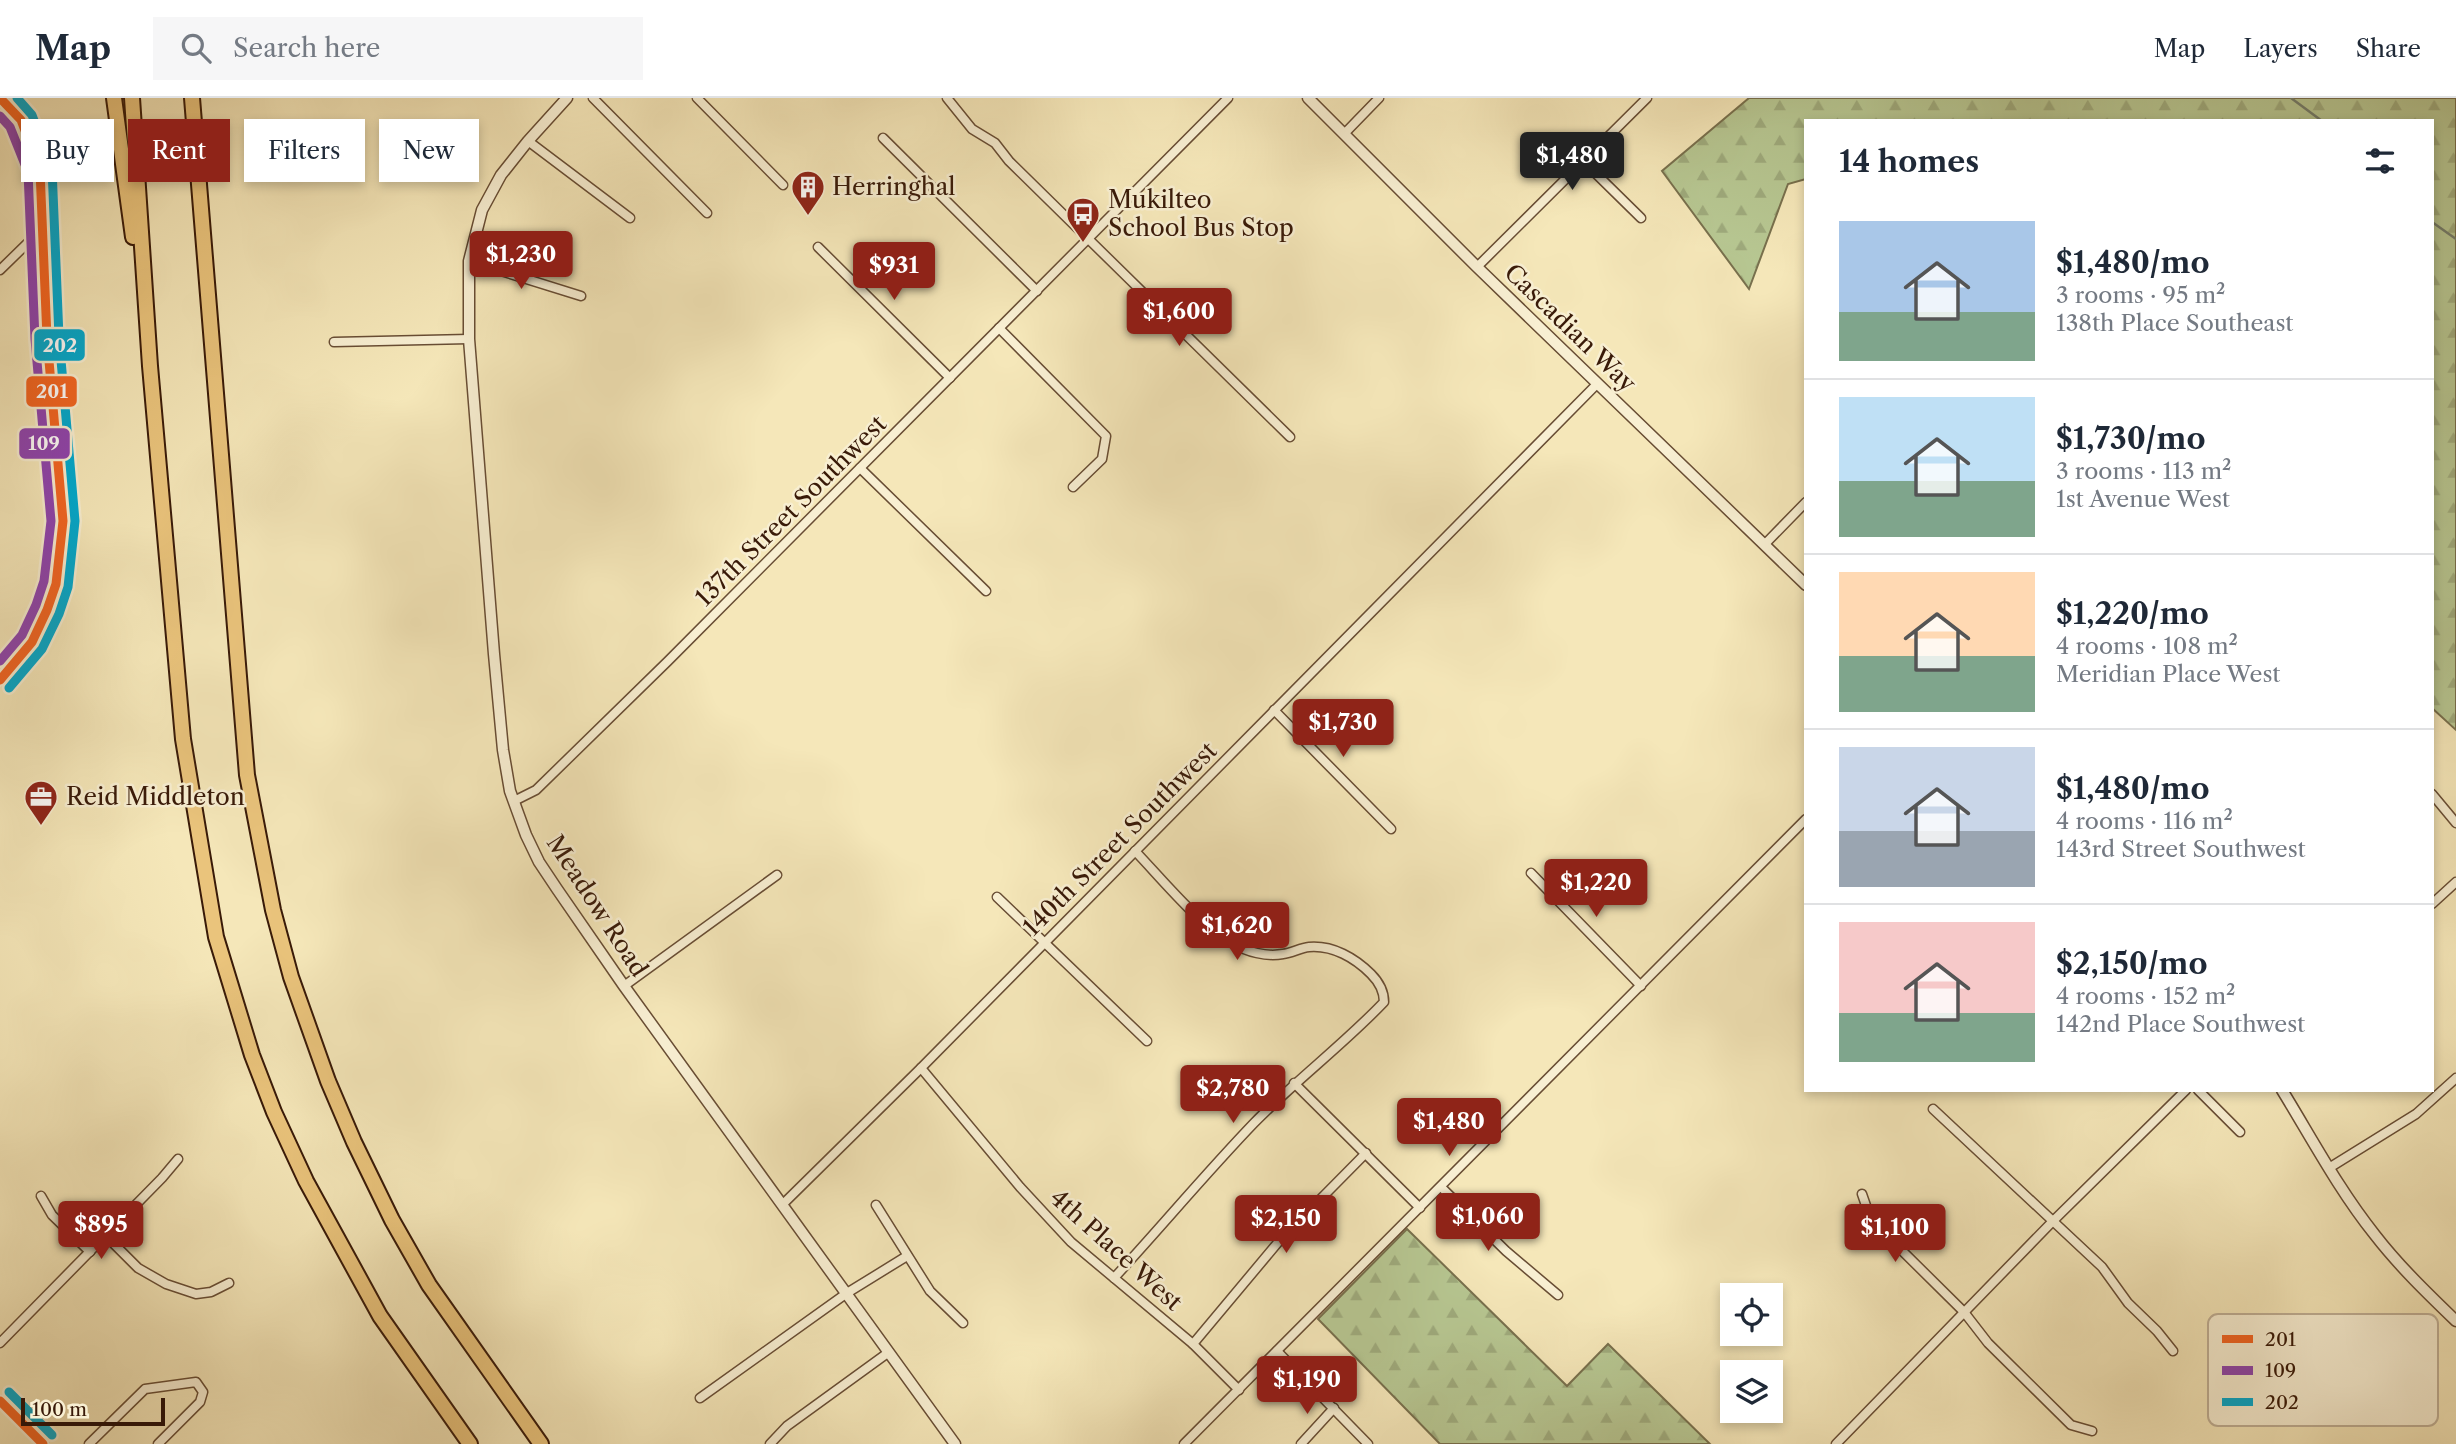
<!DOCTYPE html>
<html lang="en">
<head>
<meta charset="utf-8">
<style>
	body { margin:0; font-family:"Libre Caslon Text",serif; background:#f6f6f7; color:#1f2937; height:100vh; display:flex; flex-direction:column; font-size:26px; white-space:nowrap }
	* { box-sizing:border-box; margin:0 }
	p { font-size:23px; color:#747a83 }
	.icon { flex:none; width:38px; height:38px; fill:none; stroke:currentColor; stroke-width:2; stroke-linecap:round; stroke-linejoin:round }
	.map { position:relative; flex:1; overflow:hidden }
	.details { position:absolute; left:1804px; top:21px; width:630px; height:973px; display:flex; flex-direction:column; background:#fff; border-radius:0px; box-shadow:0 4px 10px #0003 }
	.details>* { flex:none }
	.top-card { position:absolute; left:21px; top:21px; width:665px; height:63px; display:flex; gap:14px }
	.buttons { position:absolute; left:1720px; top:1185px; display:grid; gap:14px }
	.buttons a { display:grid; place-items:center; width:63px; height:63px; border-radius:0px; background:#fff; box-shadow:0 4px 10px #0003; font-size:35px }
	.scale { position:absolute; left:21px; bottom:18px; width:144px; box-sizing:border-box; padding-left:7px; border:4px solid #391a08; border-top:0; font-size:19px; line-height:24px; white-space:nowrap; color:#391a08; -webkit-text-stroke:5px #f8efd2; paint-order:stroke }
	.price { position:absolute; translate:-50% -60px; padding:0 16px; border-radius:7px; background:#8f2418; color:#fff; font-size:23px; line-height:46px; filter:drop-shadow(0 2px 4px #0008) }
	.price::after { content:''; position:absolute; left:50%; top:42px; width:21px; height:16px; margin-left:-10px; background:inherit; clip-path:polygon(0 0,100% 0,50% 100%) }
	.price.current { background:#222; color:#fff }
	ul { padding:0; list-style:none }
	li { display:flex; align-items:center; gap:21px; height:175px; padding:0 35px }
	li+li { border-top:2px solid #e0e1e3 }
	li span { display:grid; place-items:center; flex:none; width:196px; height:140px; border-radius:0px; color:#555 }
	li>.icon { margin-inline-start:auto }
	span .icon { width:84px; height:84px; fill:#fffc; stroke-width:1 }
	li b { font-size:30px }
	h2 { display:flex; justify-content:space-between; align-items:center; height:84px; padding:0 35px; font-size:30px }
	.tag { padding:0 24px; border-radius:0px; background:#fff; box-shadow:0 4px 10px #0003; font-size:24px; line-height:63px }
	.tag.current { background:#8f2418; color:#fff }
	header { display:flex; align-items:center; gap:42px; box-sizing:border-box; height:98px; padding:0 35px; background:#fff; border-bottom:2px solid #e0e1e3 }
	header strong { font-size:33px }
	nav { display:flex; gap:38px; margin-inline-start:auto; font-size:24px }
	.search { width:490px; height:63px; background:#f6f6f7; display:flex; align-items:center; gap:18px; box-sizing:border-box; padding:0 24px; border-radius:0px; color:#747a83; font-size:26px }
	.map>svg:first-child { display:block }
</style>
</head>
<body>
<header>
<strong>Map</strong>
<div class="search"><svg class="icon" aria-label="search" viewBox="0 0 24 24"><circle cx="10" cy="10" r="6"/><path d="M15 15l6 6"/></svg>Search here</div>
<nav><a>Map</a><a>Layers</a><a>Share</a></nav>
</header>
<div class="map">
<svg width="2456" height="1346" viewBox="0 0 2456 1346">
	<defs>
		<pattern id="forest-firs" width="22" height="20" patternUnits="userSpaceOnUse" patternTransform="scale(1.75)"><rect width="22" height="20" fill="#b7c792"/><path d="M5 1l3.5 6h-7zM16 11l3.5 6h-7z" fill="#9eaa7c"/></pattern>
	</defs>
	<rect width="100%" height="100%" fill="#f5e7b9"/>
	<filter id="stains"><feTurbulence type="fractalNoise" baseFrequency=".00286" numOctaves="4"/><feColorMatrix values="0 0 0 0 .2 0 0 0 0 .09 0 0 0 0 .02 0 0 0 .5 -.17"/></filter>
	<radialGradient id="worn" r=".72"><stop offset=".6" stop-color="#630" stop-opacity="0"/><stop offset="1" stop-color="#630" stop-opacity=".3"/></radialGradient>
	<g fill="url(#forest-firs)" stroke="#78704d" stroke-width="2">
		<path d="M1749,0H2456V632L2432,610V23H1806V81L1788,86L1749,191L1662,73Z"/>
		<path d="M1407,1131L1567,1288L1608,1246L1710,1346H1440L1318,1221Z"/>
	</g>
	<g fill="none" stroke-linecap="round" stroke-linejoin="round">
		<g stroke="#747e6c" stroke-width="2.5">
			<path d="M2291,0L2322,23"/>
			<path d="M2432,124L2456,141"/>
		</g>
		<defs>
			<g id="minor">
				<path d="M593,0L707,115"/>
				<path d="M697,0L783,87"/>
				<path d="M947,0L972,31L995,45L1009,63L1290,339"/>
				<path d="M1344,36L1379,0"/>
				<path d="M883,40L1037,193"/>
				<path d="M528,43L630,120"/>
				<path d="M1583,63L1641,120"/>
				<path d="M818,149L950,280"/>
				<path d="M469,163L581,198"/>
				<path d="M1477,169L1647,0"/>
				<path d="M0,172L44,129"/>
				<path d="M999,230L1106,338L1102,361L1073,389"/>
				<path d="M334,244L469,241"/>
				<path d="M860,370L986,493"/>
				<path d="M1765,446L1806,404"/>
				<path d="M1274,612L1391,731"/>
				<path d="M2432,696L2456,725"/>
				<path d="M514,703L536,692L668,563L1228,0"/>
				<path d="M1531,775L1641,888"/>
				<path d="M997,799L1147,943"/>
				<path d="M2432,806L2456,784"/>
				<path d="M624,888L777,777"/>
				<path d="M921,970L1020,1089L1071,1144L1193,1246L1239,1292"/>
				<path d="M1294,985L1420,1110"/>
				<path d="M2198,992L2240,1034"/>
				<path d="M1933,1011L2102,1169L2128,1205L2157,1233L2173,1253"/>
				<path d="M2329,1070L2416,1016L2456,980"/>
				<path d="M1441,1089L1506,1153L1558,1197"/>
				<path d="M1862,1096L1871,1122L1964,1214L1988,1245L2071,1327L2092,1333"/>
				<path d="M41,1098L52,1117L90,1154"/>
				<path d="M783,1106L921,970L1597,286"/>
				<path d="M876,1107L930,1193L963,1225"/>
				<path d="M106,1138L138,1170L166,1186L196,1196L211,1194L229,1185"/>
				<path d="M1114,1180C1161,1129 1206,1075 1254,1025C1296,982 1343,947 1384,904C1384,892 1379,884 1371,876C1355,860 1333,847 1309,849C1300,850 1292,855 1283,856C1266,859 1247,854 1232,845C1200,828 1161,780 1135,753"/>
				<path d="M0,1245L162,1080L178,1061"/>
				<path d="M1193,1246L1280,1142L1366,1055"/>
				<path d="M1277,1253L1368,1346"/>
				<path d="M700,1300L847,1195L907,1158"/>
				<path d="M89,1346L145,1291L196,1284L203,1294L200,1304L158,1346"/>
				<path d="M770,1346L787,1328L889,1254"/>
				<path d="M1184,1346L1806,721"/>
				<path d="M1301,1346L1334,1310"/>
				<path d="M1836,1346L2052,1124L2186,992"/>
			</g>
			<g id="tertiary">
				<path d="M0,0L21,22L40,72L47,240L63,423L56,486L47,512L32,544L0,582"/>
				<path d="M567,0L528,43L501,77L482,112L469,163V241L494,556L503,652L510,693L526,737L539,764L557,791L624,888L955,1346"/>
				<path d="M1308,0L1477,169L1806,487"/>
				<path d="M2282,992C2312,1041 2339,1092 2375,1137C2399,1168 2428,1196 2456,1223"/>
				<path d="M0,1303L43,1346"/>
			</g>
			<g id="motorway">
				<path d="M114,0L133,139"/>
				<path d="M132,0L150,268L183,641L216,839L252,957L274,1014L306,1083L380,1218L470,1346"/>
				<path d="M192,0L247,677L273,812L291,879L328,983L354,1044L392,1122L429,1187L541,1346"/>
			</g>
		</defs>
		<use href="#minor" stroke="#684d34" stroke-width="11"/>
		<use href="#tertiary" stroke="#684d34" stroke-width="13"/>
		<use href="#motorway" stroke="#391a08" stroke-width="18"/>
		<use href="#minor" stroke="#f8efd2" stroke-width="8"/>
		<use href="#tertiary" stroke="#f8efd2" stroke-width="10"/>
		<use href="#motorway" stroke="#eac47c" stroke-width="14"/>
		<defs>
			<g id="bus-1">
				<path d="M0,0L21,22L40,72L47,240L63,423L56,486L47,512L32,544L0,582"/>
				<path d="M0,1303L43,1346"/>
			</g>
			<path id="bus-2" d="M0,18L10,29L28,74L35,241L51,423L44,483L36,507L22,537L0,563"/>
			<g id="bus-3">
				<path d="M9,590L42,551L59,516L68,489L75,423L59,239L52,70L32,17L17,0"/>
				<path d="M9,1294L52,1337"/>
			</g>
		</defs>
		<use href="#bus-1" stroke="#f8efd2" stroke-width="14"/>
		<use href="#bus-2" stroke="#f8efd2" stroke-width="14"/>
		<use href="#bus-3" stroke="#f8efd2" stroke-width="14"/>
		<use href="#bus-1" stroke="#f26522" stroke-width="9"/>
		<use href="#bus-2" stroke="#8e44ad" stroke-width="9"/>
		<use href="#bus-3" stroke="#00a9ce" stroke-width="9"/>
	</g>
	<defs>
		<symbol id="building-pin" viewBox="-11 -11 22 30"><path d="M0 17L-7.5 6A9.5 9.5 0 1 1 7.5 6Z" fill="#8f2418" stroke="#f8efd2"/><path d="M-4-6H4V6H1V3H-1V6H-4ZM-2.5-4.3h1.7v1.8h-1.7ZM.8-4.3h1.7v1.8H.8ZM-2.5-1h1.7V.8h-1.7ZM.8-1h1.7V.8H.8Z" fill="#fff"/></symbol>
		<symbol id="bus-pin" viewBox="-11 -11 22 30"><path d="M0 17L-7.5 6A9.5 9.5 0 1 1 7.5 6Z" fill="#8f2418" stroke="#f8efd2"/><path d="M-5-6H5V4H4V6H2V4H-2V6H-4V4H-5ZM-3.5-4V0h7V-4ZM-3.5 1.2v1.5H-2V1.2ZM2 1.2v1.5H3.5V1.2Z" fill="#fff"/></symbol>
		<symbol id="office-pin" viewBox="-11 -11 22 30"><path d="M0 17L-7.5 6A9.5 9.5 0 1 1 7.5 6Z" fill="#8f2418" stroke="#f8efd2"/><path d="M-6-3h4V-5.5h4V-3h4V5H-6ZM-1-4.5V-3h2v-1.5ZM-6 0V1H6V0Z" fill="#fff"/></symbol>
	</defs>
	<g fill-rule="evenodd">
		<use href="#building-pin" x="789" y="70" width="38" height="52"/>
		<use href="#bus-pin" x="1064" y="97" width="38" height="52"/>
		<use href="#office-pin" x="22" y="680" width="38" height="52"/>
	</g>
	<g text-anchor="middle" stroke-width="5" stroke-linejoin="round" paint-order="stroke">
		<g font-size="24" fill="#391a08" stroke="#f8efd2" text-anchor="start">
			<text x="832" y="97">Herringhal</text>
			<text x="1108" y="110">Mukilteo<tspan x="1108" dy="28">School Bus Stop</tspan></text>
			<text x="66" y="707">Reid Middleton</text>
		</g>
		<g font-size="24" fill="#391a08" stroke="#f8efd2">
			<text transform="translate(1570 230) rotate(44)" y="8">Cascadian Way</text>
			<text transform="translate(791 413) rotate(-45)" y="8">137th Street Southwest</text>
			<text transform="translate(1120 741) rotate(-45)" y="8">140th Street Southwest</text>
			<text transform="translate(597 808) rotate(57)" y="8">Meadow Road</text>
			<text transform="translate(1116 1152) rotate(42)" y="8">4th Place West</text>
		</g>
	</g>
	<rect x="2208" y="1216" width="230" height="112" rx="10" fill="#f8efd2" stroke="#bfaf95" stroke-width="2"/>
	<rect x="2222" y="1237" width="31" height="8" fill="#f26522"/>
	<rect x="2222" y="1268" width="31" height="9" fill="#8e44ad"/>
	<rect x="2222" y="1300" width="31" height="8" fill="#00a9ce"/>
	<g font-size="19" fill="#391a08">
		<text x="2265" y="1248">201</text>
		<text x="2265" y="1279">109</text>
		<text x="2265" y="1311">202</text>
	</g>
	<g stroke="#f8efd2" stroke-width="2.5">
		<rect x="33" y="230" width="53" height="34" rx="7" fill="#00a9ce"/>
		<rect x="25" y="277" width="53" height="33" rx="7" fill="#f26522"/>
		<rect x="18" y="329" width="53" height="33" rx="7" fill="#8e44ad"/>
	</g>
	<g font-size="19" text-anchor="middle" font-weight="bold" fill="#fff">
		<text x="60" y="254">202</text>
		<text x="52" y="300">201</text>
		<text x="44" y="352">109</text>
	</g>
	<rect width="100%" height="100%" filter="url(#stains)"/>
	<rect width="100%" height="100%" fill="url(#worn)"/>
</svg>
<div class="buttons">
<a><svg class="icon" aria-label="locate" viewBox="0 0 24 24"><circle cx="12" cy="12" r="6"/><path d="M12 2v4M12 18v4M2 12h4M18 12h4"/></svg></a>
<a><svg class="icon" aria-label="layers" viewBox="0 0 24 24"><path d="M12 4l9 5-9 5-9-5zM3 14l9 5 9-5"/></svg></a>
</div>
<div class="scale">100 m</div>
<b class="price current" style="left:1572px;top:94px">$1,480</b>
<b class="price" style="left:521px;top:193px">$1,230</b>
<b class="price" style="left:894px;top:204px">$931</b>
<b class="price" style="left:1179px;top:250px">$1,600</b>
<b class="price" style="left:1343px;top:661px">$1,730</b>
<b class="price" style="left:1596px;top:821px">$1,220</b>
<b class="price" style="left:1237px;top:864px">$1,620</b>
<b class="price" style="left:1233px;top:1027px">$2,780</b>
<b class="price" style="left:1449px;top:1060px">$1,480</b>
<b class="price" style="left:1488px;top:1155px">$1,060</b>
<b class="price" style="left:1286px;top:1157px">$2,150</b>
<b class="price" style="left:101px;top:1163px">$895</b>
<b class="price" style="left:1895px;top:1166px">$1,100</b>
<b class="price" style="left:1307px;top:1318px">$1,190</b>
<div class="top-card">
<a class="tag">Buy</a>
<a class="tag current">Rent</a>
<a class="tag">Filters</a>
<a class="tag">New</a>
</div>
<section class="details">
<h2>14 homes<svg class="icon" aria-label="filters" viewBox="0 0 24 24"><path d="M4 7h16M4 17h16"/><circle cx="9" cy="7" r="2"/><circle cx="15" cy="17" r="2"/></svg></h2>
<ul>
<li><span style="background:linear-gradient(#a9c7e8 65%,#7fa58c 0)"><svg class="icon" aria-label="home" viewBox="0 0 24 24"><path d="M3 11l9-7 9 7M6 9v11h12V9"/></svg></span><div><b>$1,480/mo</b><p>3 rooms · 95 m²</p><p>138th Place Southeast</p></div></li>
<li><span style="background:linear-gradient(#bfe0f5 60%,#7fa58c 0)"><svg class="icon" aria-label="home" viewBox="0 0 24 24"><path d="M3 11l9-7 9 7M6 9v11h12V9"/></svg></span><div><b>$1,730/mo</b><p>3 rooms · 113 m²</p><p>1st Avenue West</p></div></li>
<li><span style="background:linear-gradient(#ffd9b3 60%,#7fa58c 0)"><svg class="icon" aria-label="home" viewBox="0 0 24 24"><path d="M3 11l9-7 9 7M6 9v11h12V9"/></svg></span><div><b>$1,220/mo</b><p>4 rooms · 108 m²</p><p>Meridian Place West</p></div></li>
<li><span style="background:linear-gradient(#c9d6e8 60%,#9aa5b1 0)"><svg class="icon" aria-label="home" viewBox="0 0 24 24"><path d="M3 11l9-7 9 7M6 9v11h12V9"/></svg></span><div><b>$1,480/mo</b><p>4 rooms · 116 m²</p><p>143rd Street Southwest</p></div></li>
<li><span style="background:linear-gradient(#f6c9c9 65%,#7fa58c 0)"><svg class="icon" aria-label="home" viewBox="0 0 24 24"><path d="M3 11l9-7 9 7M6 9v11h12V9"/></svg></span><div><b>$2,150/mo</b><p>4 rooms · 152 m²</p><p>142nd Place Southwest</p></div></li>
</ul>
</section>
</div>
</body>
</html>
